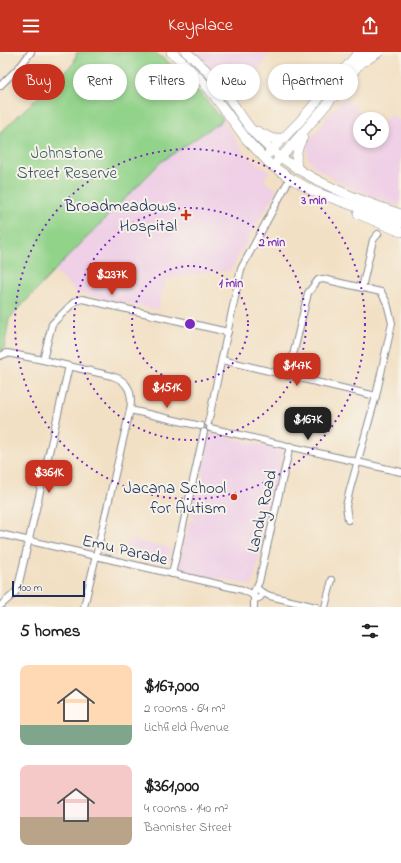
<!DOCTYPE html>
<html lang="en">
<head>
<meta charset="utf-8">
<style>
	body { margin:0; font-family:"Indie Flower",sans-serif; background:#f6f6f6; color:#202124; height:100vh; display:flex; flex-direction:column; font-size:15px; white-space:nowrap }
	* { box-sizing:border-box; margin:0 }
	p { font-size:13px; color:#757577 }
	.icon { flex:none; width:22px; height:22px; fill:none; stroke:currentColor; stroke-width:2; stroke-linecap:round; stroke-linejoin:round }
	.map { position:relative; height:555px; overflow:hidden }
	.side { display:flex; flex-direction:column; background:#fff; flex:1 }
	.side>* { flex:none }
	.banner { position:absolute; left:12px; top:12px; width:377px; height:36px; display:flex; gap:8px }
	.fabs { position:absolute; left:353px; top:60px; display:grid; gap:8px }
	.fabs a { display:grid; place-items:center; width:36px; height:36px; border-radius:50%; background:#fff; box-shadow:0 2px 6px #0003; font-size:20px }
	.scale { position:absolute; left:12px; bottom:10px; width:73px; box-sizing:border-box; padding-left:4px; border:2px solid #1b2f5e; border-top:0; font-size:11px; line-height:14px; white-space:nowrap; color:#1b2f5e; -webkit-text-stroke:3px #f7f3e8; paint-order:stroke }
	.price { position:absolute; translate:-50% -34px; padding:0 9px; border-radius:8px; background:#c8321e; color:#fff; font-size:13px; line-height:26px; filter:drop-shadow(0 1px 2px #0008) }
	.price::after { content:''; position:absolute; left:50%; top:24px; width:12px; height:9px; margin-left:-6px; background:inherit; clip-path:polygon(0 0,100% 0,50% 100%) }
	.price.on { background:#222; color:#fff }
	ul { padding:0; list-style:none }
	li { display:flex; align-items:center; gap:12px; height:100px; padding:0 20px }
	li span { display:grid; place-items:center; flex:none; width:112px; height:80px; border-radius:8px; color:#555 }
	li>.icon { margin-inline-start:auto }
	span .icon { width:48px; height:48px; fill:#fffc; stroke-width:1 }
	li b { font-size:17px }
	h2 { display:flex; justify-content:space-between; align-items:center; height:48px; padding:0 20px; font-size:17px }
	.pill { padding:0 14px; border-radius:18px; background:#fff; box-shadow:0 2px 6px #0003; font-size:14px; line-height:36px }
	.pill.on { background:#c8321e; color:#fff }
	header { display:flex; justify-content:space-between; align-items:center; height:52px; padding:0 20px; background:#c8321e; color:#fff; font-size:18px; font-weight:600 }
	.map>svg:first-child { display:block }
</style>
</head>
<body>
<header><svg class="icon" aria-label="menu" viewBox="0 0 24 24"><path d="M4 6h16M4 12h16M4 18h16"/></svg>Keyplace<svg class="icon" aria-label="share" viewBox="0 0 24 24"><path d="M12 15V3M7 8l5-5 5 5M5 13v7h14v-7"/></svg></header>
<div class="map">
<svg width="401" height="555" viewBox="0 0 401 555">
	<rect width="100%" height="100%" fill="#f7f3e8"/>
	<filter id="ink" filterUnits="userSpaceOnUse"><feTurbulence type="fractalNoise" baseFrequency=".025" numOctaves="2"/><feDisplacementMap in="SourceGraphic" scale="8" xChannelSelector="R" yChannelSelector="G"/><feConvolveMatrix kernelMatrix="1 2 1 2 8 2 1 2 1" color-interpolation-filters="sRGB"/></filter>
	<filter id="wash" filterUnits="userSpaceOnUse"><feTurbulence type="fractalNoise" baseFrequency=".012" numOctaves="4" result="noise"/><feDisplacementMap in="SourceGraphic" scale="16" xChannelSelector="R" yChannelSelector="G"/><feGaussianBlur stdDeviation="0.9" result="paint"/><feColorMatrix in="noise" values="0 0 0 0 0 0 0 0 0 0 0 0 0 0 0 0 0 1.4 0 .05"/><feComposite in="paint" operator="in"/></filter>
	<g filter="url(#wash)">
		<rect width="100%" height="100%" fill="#f2e0c4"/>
		<g fill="#efd0e6">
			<path d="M194,0H270L239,50L211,15Z"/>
			<path d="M345,46L367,67H360V89H382V71L392,62L401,71L400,154L396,153L342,132L315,115L308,106L307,92L332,59Z"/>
			<path d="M223,68L246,104L270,120L265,124L266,131L277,137L230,219H215L166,227L158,258L77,241L54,219L161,110Z"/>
			<path d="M212,382L282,398L283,401L253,532L251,534L180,518L178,516L189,470L195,467L191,462L199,427L204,424L201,419L209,384Z"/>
			<path d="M128,487L171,496L168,511L125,501Z"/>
		</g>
		<path fill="#92d38a" stroke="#568174" d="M77,0H154L173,14L204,45L223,68L161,110L54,219L9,267L4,297L0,299V81L74,11Z"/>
	</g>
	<g filter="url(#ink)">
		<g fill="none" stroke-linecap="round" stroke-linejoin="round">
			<defs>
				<g id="minor">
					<path d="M0,34L22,12L31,0"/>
					<path d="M362,236L373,188L378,182"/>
					<path d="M0,304L7,301L43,308L112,324C129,329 133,342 130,358L84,555"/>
					<path d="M43,308L52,272L75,249L82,247L228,280"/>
					<path d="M222,308L376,344"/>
					<path d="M288,324L308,241L318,228L323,227L381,240L387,251L392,271L376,344L350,437L346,454L348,468"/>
					<path d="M130,358L201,374"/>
					<path d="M208,371L241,217L290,126"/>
					<path d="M210,376L401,420"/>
					<path d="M0,482L243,538L253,543"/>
					<path d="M172,522L204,380"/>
					<circle cx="257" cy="542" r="4.5"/>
					<path d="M255,538L259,530L290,394"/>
					<path d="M261,540L270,544L316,555"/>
					<path d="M254,544V555"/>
					<path d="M0,554L15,541L18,535L69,314"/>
					<path d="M325,555L332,528"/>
				</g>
				<g id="primary">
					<path d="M171,0L184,11L206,33L247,88L271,113L290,126L315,140L401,171"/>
					<path d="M186,0C200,11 212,23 223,37C234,52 243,68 255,82C293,123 349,145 401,162"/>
					<path d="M365,9L379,0"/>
					<path d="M257,79L273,87L284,86"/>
					<path d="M269,101L299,70L359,0"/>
					<path d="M277,109L285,101L340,37L369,0"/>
					<path d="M298,118C294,106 297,96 303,85"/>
					<path d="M358,162L401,180"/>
				</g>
			</defs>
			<use href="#minor" stroke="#868891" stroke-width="8"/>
			<use href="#primary" stroke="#868891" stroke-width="10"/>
			<use href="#minor" stroke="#fff" stroke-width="6"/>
			<use href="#primary" stroke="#fff" stroke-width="9"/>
		</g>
	</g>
	<g fill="none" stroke="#7b2cbf" stroke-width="2" stroke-dasharray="2 4">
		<circle cx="190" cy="272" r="58"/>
		<circle cx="190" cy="272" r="116"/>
		<circle cx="190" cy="272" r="175"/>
	</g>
	<g fill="#c8321e" stroke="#f7f3e8" stroke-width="1.5">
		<path d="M184 157h4v4h4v4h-4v4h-4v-4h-4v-4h4z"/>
		<circle cx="234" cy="445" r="4"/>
	</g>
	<g text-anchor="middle" stroke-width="4" stroke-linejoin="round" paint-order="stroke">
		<g font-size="17" fill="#395869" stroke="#f7f3e8">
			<text x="67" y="106">Johnstone<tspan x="67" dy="20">Street Reserve</tspan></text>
		</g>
		<g font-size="17" fill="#1b2f5e" stroke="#f7f3e8" text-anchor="end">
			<text x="177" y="159">Broadmeadows<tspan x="177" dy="20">Hospital</tspan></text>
			<text x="226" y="441">Jacana School<tspan x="226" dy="20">for Autism</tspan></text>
		</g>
		<g font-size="17" fill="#1b2f5e" stroke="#f7f3e8">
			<text transform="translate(261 459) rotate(-77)" y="6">Landy Road</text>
			<text transform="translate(125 497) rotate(13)" y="6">Emu Parade</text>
		</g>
	</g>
	<circle cx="190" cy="272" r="6" fill="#7b2cbf" stroke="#f7f3e8" stroke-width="2"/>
	<g font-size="12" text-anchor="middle" font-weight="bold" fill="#7b2cbf" stroke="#f7f3e8" stroke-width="4" stroke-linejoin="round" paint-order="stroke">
		<text x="314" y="152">3 min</text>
		<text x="272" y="194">2 min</text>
		<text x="231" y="235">1 min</text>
	</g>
</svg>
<div class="fabs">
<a><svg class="icon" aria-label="locate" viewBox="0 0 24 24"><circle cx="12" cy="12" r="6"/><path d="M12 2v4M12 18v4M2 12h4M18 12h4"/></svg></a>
</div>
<div class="scale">100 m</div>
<b class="price" style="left:112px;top:244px">$237K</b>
<b class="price" style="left:297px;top:335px">$147K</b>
<b class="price" style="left:167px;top:357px">$151K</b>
<b class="price on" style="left:308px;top:389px">$167K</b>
<b class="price" style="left:49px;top:442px">$361K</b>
<div class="banner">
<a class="pill on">Buy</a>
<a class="pill">Rent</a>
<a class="pill">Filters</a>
<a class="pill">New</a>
<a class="pill">Apartment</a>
</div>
</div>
<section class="side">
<h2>5 homes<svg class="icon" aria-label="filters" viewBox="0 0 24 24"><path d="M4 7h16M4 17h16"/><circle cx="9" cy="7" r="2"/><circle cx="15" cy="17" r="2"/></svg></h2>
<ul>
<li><span style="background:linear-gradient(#ffd9b3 75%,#7fa58c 0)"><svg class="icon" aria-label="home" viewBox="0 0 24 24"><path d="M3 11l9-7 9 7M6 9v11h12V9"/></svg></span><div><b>$167,000</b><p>2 rooms · 64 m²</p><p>Lichfield Avenue</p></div></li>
<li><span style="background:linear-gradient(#f6c9c9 65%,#b9a48a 0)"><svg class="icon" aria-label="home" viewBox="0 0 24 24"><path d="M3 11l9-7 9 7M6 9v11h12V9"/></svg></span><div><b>$361,000</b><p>4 rooms · 140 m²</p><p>Bannister Street</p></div></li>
</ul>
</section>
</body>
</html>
